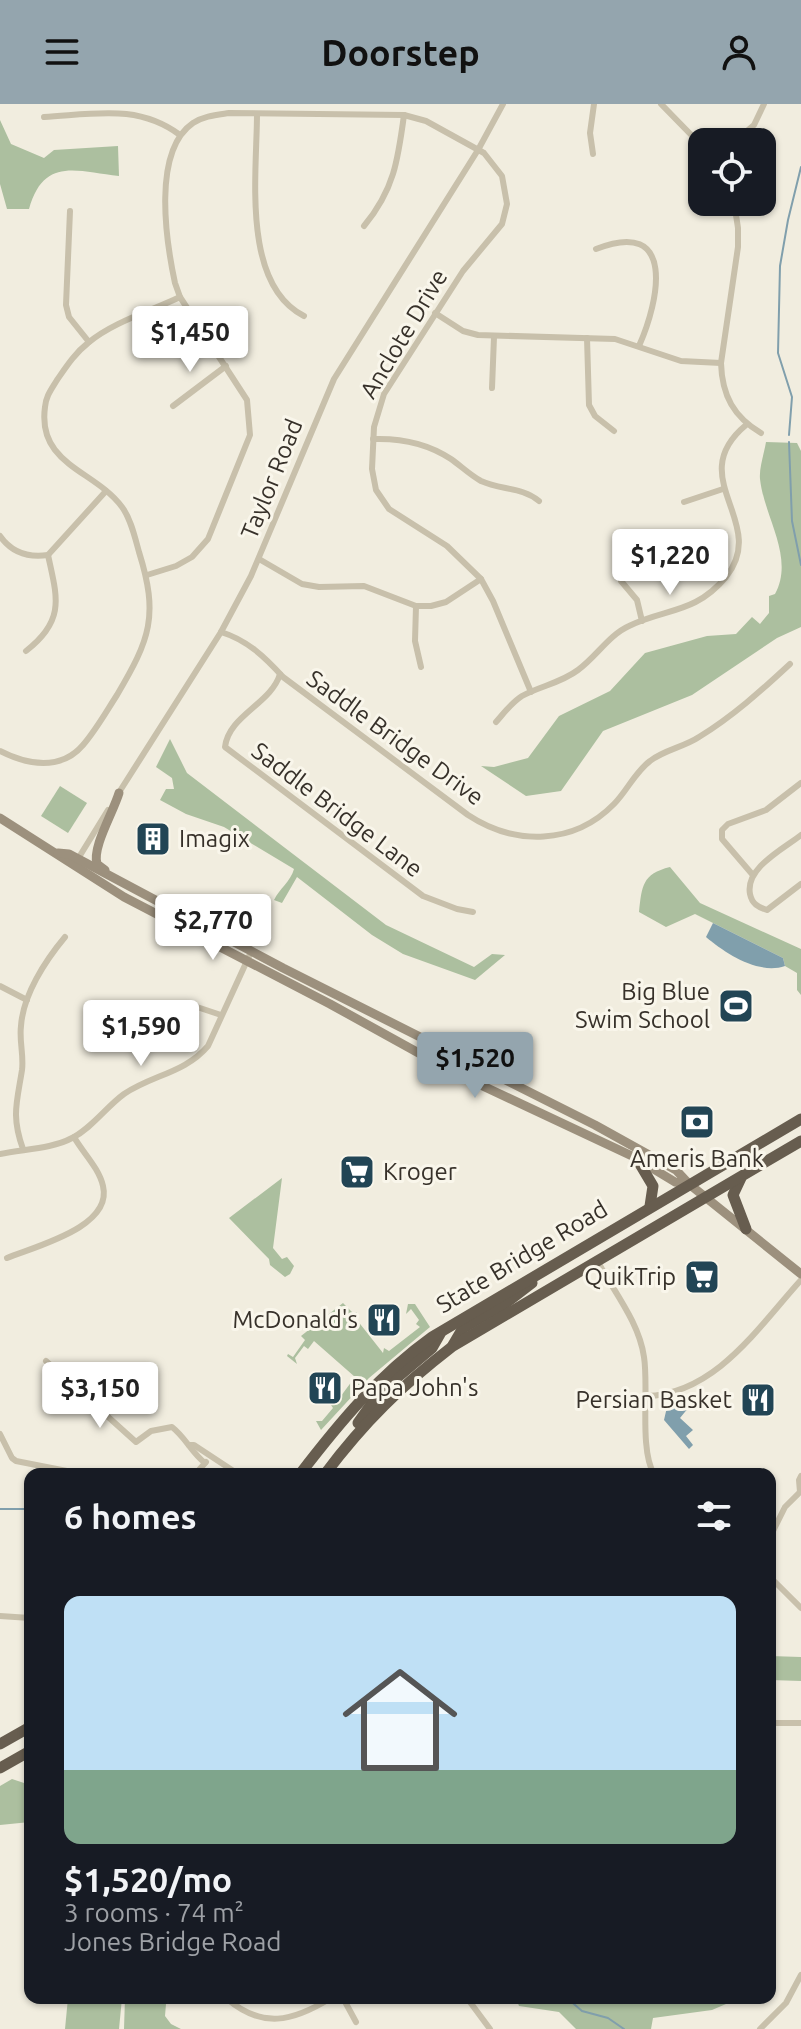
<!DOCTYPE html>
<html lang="en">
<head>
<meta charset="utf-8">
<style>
	body { margin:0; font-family:Ubuntu,sans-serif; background:#20242c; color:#f1f3f6; height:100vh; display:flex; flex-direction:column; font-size:30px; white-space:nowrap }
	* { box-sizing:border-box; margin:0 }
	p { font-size:26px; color:#9ea1a6 }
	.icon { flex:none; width:44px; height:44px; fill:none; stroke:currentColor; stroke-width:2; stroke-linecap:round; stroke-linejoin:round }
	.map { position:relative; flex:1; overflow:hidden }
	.sheet { position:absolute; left:24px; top:1364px; width:752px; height:536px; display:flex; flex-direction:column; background:#171b24; border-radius:16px; box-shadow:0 2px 6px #0004 }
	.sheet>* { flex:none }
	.buttons { position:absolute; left:688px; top:24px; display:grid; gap:16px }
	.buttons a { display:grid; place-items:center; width:88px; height:88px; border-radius:16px; background:#171b24; box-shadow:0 2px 6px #0004; font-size:40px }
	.price { position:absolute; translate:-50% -68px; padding:0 18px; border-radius:8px; background:#fff; color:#222; font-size:26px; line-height:52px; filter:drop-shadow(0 2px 4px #0008) }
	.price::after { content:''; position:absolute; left:50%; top:48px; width:24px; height:18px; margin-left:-12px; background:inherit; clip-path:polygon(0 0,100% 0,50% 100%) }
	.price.on { background:#94a5ae; color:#111 }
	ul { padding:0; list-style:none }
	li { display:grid; align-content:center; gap:16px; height:424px; padding:0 40px }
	li span { display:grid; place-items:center; height:248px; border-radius:16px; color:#555 }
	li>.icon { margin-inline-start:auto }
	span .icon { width:144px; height:144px; fill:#fffc; stroke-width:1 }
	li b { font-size:34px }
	h2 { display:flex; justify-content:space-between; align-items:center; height:96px; padding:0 40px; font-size:34px }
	header { display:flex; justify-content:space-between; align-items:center; height:104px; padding:0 40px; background:#94a5ae; color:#111; font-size:36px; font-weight:700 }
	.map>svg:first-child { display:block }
</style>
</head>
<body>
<header><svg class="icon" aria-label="menu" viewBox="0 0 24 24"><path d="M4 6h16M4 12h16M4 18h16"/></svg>Doorstep<svg class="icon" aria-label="person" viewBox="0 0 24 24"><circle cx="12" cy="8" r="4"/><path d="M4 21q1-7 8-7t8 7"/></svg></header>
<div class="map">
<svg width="801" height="1925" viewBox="0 0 801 1925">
	<rect width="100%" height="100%" fill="#f1eddf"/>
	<g fill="#acbf9f">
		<path d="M0,16L11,40L44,54L54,46L118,42L119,72C75,67 44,53 29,105H7L0,80Z"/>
		<path d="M766,338L797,339L801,347V523L777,534L692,591L603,627L561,687L526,692L481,662L494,663L528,654L559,612L610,587L645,549L707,532L736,530L752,513L760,520L769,509V492L775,490C795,453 764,413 760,375C759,364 764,350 766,338Z"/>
		<path d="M170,635L187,669L386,821L474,863L492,850L505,851L475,876L403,850L372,831L297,773L282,799L274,796C279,785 291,777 294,765L224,723L186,710L160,696L166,685H174L172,674L156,663Z"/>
		<path d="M60,682L87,699L68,729L41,712Z"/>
		<path d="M670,763L700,799L801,845V891L797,886V869L785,862L783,854L695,810L666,823L639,808C642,782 642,770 670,763Z"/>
		<path d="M282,1074L273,1144L282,1155L287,1153L294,1162L290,1170L285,1173L270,1161L269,1155L229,1114Z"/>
		<path d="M343,1199L353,1209L357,1208V1216L383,1249L384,1244L389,1247L420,1223L416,1220L419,1216L411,1205L406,1210L408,1200H415L430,1223L369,1274L321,1326L316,1317H322L333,1304L329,1298L335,1300L355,1273L314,1237L308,1245L304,1242L295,1254L297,1260L287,1252L288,1250L293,1253L305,1236L301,1232Z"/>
		<path d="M770,1552L801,1553V1577L770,1576Z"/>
		<path d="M12,1675L30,1681V1718L0,1721V1682Z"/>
		<path d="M68,1894H122L119,1925H65Z"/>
		<path d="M125,1894H162L166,1900L165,1912L171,1920L181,1925H124Z"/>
		<path d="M516,1894H740L712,1906L653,1914L651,1925H576L559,1908L519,1902Z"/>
	</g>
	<g fill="#809fac">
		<path d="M713,819L783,854L785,862C759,871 726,850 706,833Z"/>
		<path d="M684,1298L689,1303L680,1314L693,1326L686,1332L693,1341L689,1345L664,1316L667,1303Z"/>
	</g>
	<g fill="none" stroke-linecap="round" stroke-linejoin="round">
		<g stroke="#809fac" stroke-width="2">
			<path d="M789,331L792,293L778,249L780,162L788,116L801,63"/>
			<path d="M789,338L792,417L801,461"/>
			<path d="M0,1405H30"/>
			<path d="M567,1894L582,1907L608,1914L624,1925"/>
		</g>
		<g stroke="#c8c0ab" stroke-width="6">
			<path d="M661,0L702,42"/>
			<path d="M257,10C257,68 241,180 304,212"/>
			<path d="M44,13C96,10 138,0 180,31"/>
			<path d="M734,38L754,21L764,0"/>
			<path d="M593,50L590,29L594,0"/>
			<path d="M734,98L738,124V143L721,259C722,292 734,313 761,329"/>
			<path d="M70,107L66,201L69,213L89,238"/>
			<path d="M364,122C394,86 398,56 404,11"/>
			<path d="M596,145C677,113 659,197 639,242"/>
			<path d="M435,209L463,227L478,231L615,235L681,257L721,259"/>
			<path d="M587,234L589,301L595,312L614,327"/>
			<path d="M492,284L494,233"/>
			<path d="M173,302L226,262"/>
			<path d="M373,335C401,334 427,339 451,355C461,362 470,371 481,377C501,386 522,383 539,397"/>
			<path d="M684,398L723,385"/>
			<path d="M0,432C12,449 28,454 48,451L106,387"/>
			<path d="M259,455L302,480L319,483L364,482L416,502H431L446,498L481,475"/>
			<path d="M147,471L176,462L192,453L208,435L250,331L247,296L180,193L175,179C166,137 152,47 193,19C204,12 216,11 229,9L404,11L426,17L484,49L502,72L507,100L502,120L463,167L384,290L374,323L372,365L376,386L389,405L447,442L481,475L493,497L531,588"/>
			<path d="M621,477L637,496L642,517"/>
			<path d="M416,502L415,537L421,563"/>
			<path d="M221,528C247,536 265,553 283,573L468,711C515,742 574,741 614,700C627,687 635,668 650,657C664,646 684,643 699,633C732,613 762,586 790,560"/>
			<path d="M26,547C66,516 57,493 48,451"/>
			<path d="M280,570C271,600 229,611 225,643L423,792L457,805L473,808"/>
			<path d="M496,618C504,609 511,599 522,592C540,582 561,579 578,566C596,553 609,531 629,522C666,504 695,510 726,473C770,418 682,374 746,321"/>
			<path d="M0,647C27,661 61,667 83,641C96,626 106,608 117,591C150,535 159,512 139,448C135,434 131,415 122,403C95,366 37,361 45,303C46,292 51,286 57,276C66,263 75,249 88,239C113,218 151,207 180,193"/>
			<path d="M118,690L221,528L251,472L334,275L478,46L503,0"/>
			<path d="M801,731C783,745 745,764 750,790C752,800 758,803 767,806L801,780"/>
			<path d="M76,758L108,706"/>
			<path d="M752,770L722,735V726L728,720L766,706L801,679"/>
			<path d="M0,882L27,896"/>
			<path d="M191,901L221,911"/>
			<path d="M23,1045C11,1012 17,998 22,966C24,951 19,937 21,922C23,891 45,857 65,833"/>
			<path d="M0,1050C23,1045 52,1045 72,1034C92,1024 106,1003 124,990C152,971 185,969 208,942L251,848"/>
			<path d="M7,1154C36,1142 113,1123 103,1082C99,1064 83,1049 74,1033"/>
			<path d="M598,1158C614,1188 639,1218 644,1253C649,1284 639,1345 654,1370"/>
			<path d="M46,1257L136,1338L151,1327L172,1323C186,1334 191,1348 205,1359"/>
			<path d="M646,1292C716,1290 759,1222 801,1176"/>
			<path d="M0,1330L12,1354L16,1357L82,1370"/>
			<path d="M189,1341H194L238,1370"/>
			<path d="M202,1370L198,1367L206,1358"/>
			<path d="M770,1433L785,1403L800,1388L799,1376L801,1372"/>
			<path d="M770,1473L801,1504"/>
			<path d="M0,1512L30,1514"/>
			<path d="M770,1619H801"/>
			<path d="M226,1894C262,1925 292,1918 331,1894"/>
			<path d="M343,1894L356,1918"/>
			<path d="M467,1894L490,1925"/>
			<path d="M760,1925L786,1899L801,1871"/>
		</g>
		<g stroke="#9c907d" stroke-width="9">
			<path d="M0,714L124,793L330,900L453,968L632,1052L675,1078L689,1080"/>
			<path d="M58,749L69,750L283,864L595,1021L676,1066L689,1080L801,1170"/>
			<path d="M105,766L97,760C92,743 113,709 119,689"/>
			<path d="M438,956L470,965"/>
		</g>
		<g stroke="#675d4f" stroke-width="11">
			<path d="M637,1055L653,1082L650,1102"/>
			<path d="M741,1074L733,1091L746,1125"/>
			<path d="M453,1241L463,1224L506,1199L532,1179"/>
			<path d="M358,1319L380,1288L432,1244L440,1230"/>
			<path d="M300,1370C340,1318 379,1271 432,1233L801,1015"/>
			<path d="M325,1370C365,1317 400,1283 453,1242L801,1037"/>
			<path d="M0,1640L30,1623"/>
			<path d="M0,1664L30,1647"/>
		</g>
	</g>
	<defs>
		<symbol id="building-square" viewBox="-11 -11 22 22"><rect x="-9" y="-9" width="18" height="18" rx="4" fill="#224555" stroke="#f9f6eb"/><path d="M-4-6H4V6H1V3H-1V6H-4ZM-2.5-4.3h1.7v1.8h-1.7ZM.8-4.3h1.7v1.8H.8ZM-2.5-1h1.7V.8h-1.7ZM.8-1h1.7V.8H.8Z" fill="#fff"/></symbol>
		<symbol id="stadium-square" viewBox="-11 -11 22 22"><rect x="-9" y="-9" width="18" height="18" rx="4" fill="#224555" stroke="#f9f6eb"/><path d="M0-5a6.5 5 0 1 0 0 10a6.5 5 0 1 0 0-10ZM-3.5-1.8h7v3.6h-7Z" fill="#fff"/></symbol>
		<symbol id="bank-square" viewBox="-11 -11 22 22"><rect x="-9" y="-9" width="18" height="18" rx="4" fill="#224555" stroke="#f9f6eb"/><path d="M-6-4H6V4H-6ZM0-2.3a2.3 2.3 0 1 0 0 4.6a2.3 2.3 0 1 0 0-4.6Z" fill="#fff"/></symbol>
		<symbol id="supermarket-square" viewBox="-11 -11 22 22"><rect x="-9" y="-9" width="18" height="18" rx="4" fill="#224555" stroke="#f9f6eb"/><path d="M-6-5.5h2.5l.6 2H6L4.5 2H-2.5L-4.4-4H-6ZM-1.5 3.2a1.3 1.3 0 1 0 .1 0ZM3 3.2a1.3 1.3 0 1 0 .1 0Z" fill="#fff"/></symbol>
		<symbol id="restaurant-square" viewBox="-11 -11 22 22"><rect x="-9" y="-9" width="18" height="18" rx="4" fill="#224555" stroke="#f9f6eb"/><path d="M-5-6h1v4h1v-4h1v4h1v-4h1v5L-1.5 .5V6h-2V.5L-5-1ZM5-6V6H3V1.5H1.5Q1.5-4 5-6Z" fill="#fff"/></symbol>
	</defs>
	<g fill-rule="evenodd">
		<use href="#building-square" x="133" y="715" width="40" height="40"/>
		<use href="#stadium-square" x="716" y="882" width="40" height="40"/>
		<use href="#bank-square" x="677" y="998" width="40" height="40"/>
		<use href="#supermarket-square" x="337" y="1048" width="40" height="40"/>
		<use href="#supermarket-square" x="682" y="1153" width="40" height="40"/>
		<use href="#restaurant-square" x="364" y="1196" width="40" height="40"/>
		<use href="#restaurant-square" x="305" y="1264" width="40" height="40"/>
		<use href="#restaurant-square" x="738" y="1276" width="40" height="40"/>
	</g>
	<g text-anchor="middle" stroke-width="6" stroke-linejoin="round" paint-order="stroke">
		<g font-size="24" fill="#37312a" stroke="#f9f6eb">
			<text transform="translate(404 230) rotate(-59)" y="8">Anclote Drive</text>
			<text transform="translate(272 375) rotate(-68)" y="8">Taylor Road</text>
			<text transform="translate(395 634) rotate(36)" y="8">Saddle Bridge Drive</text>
			<text transform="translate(337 706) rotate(37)" y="8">Saddle Bridge Lane</text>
			<text transform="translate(522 1153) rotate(-31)" y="8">State Bridge Road</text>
		</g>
		<g font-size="24" fill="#37312a" stroke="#f9f6eb" text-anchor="end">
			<text x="179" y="743" text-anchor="start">Imagix</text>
			<text x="710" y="896">Big Blue<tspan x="710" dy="28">Swim School</tspan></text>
			<text x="697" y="1063" text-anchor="middle">Ameris Bank</text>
			<text x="383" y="1076" text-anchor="start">Kroger</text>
			<text x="676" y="1181">QuikTrip</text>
			<text x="358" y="1224">McDonald's</text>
			<text x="351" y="1292" text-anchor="start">Papa John's</text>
			<text x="732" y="1304">Persian Basket</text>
		</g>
	</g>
</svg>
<div class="buttons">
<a><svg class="icon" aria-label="locate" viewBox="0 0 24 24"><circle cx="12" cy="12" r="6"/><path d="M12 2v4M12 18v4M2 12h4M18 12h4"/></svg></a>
</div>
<b class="price" style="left:190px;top:270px">$1,450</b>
<b class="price" style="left:670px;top:493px">$1,220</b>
<b class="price" style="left:213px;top:858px">$2,770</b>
<b class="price" style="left:141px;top:964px">$1,590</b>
<b class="price on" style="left:475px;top:996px">$1,520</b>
<b class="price" style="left:100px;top:1326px">$3,150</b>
<section class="sheet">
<h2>6 homes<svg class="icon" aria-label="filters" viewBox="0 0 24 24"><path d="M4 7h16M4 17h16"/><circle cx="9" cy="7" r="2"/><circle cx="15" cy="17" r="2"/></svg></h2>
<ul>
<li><span style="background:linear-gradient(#bfe0f5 70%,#7fa58c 0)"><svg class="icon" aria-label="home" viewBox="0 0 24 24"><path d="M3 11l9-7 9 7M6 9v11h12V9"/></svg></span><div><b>$1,520/mo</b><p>3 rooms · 74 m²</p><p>Jones Bridge Road</p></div></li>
</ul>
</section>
</div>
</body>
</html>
